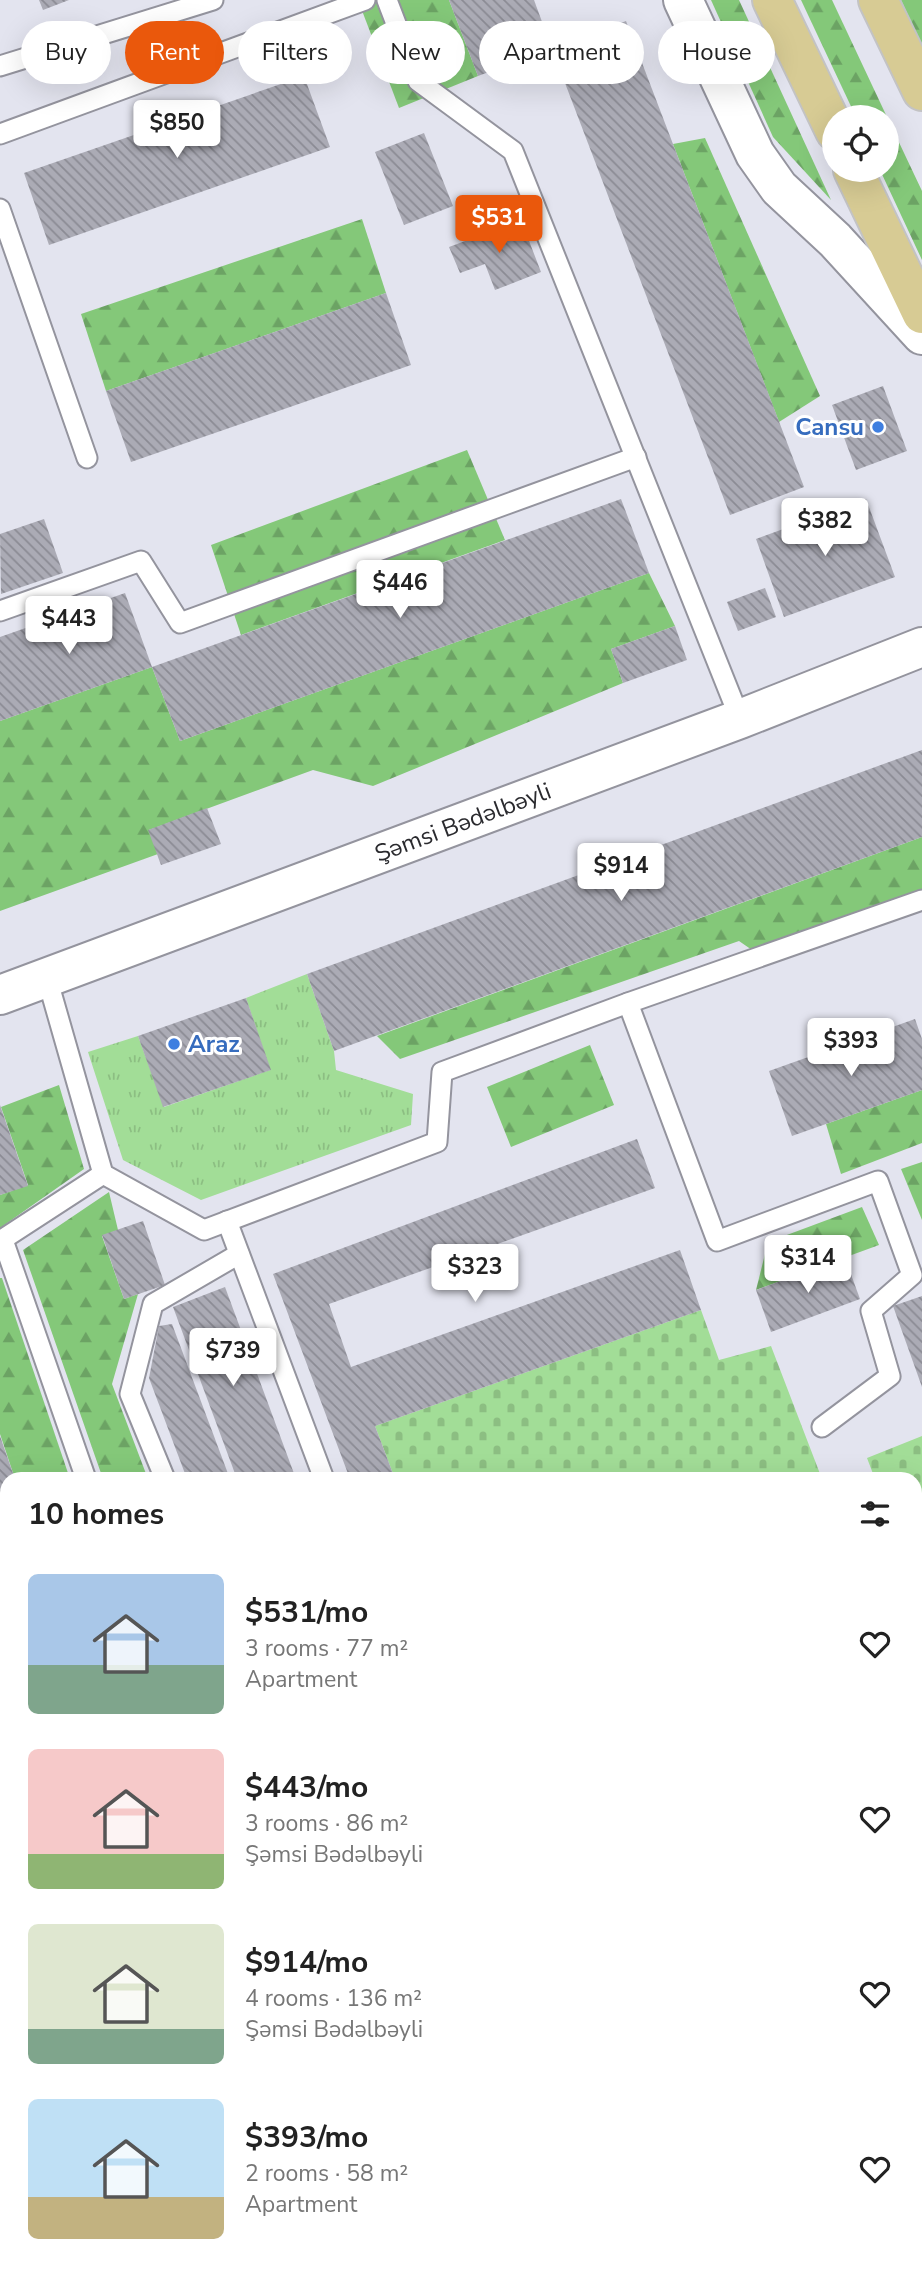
<!DOCTYPE html>
<html lang="en">
<head>
<meta charset="utf-8">
<style>
	body { margin:0; font-family:"Nunito Sans",sans-serif; background:#f2f2f2; color:#222; height:100vh; display:flex; flex-direction:column; font-size:26px; white-space:nowrap }
	* { box-sizing:border-box; margin:0 }
	p { font-size:23px; color:#767676 }
	.icon { flex:none; width:38px; height:38px; fill:none; stroke:currentColor; stroke-width:2; stroke-linecap:round; stroke-linejoin:round }
	.map { position:relative; flex:1; overflow:hidden }
	.drawer { position:absolute; left:0px; top:1472px; width:922px; height:800px; display:flex; flex-direction:column; background:#fff; border-radius:21px 21px 0 0; box-shadow:0 7px 28px #0002 }
	.drawer>* { flex:none }
	.banner { position:absolute; left:21px; top:21px; width:880px; height:63px; display:flex; gap:14px }
	.fabs { position:absolute; left:822px; top:105px; display:grid; gap:14px }
	.fabs a { display:grid; place-items:center; width:77px; height:77px; border-radius:50%; background:#fff; box-shadow:0 7px 28px #0002; font-size:35px }
	.price { position:absolute; translate:-50% -60px; padding:0 16px; border-radius:7px; background:#fff; color:#222; font-size:23px; line-height:46px; filter:drop-shadow(0 2px 4px #0008) }
	.price::after { content:''; position:absolute; left:50%; top:42px; width:21px; height:16px; margin-left:-10px; background:inherit; clip-path:polygon(0 0,100% 0,50% 100%) }
	.price.active { background:#ea580c; color:#fff }
	ul { padding:0; list-style:none }
	li { display:flex; align-items:center; gap:21px; height:175px; padding:0 28px }
	li span { display:grid; place-items:center; flex:none; width:196px; height:140px; border-radius:10px; color:#555 }
	li>.icon { margin-inline-start:auto }
	span .icon { width:84px; height:84px; fill:#fffc; stroke-width:1 }
	li b { font-size:30px }
	h2 { display:flex; justify-content:space-between; align-items:center; height:84px; padding:0 28px; font-size:30px }
	.pill { padding:0 24px; border-radius:32px; background:#fff; box-shadow:0 7px 28px #0002; font-size:24px; line-height:63px }
	.pill.active { background:#ea580c; color:#fff }
	.map>svg:first-child { display:block }
</style>
</head>
<body>
<div class="map">
<svg width="922" height="2271" viewBox="0 0 922 2271">
	<defs>
		<pattern id="grass-tufts" width="24" height="20" patternUnits="userSpaceOnUse" patternTransform="scale(1.75)"><rect width="24" height="20" fill="#a2dd97"/><path d="M3 7l-1-3M5 7V3M7 7l1-3M15 17l-1-3M17 17v-4M19 17l1-3" fill="none" stroke="#8cbe82"/></pattern>
		<pattern id="forest-firs" width="22" height="20" patternUnits="userSpaceOnUse" patternTransform="scale(1.75)"><rect width="22" height="20" fill="#84c879"/><path d="M5 1l3.5 6h-7zM16 11l3.5 6h-7z" fill="#6ca364"/></pattern>
		<pattern id="cemetery-stones" width="16" height="16" patternUnits="userSpaceOnUse" patternTransform="scale(1.75)"><rect width="16" height="16" fill="#a2dd97"/><path d="M2 7V4a2 2 0 0 1 4 0v3zM10 15v-3a2 2 0 0 1 4 0v3z" fill="#8cbe82"/></pattern>
		<pattern id="building-back-hatch" width="6" height="6" patternUnits="userSpaceOnUse" patternTransform="scale(1.75)"><rect width="6" height="6" fill="#ababb5"/><path d="M-1 5l2 2M0 0l6 6M5-1l2 2" fill="none" stroke="#8b8b94"/></pattern>
	</defs>
	<rect width="100%" height="100%" fill="#e3e4ef"/>
	<path fill="url(#grass-tufts)" d="M307,974L334,1051L336,1070L413,1094L411,1125L201,1200L123,1160L88,1052L138,1036L164,1107L270,1070L246,998Z"/>
	<g fill="url(#forest-firs)">
		<path d="M358,0H449L478,76L399,108Z"/>
		<path d="M711,0H739L831,200L773,137Z"/>
		<path d="M801,0H832L887,117H856Z"/>
		<path d="M901,0H922V46Z"/>
		<path d="M887,117L922,191V260L880,170H887Z"/>
		<path d="M705,138L820,396L779,422L673,144Z"/>
		<path d="M362,219L386,293L106,391L81,314Z"/>
		<path d="M467,450L505,540L241,635L211,545Z"/>
		<path d="M649,573L675,626L611,649L623,683L373,786L313,770L149,830L158,854L0,911V721L152,667L180,741Z"/>
		<path d="M922,837V889L752,950L739,941L400,1059L377,1036Z"/>
		<path d="M590,1045L614,1105L511,1147L487,1087Z"/>
		<path d="M59,1085L84,1169L0,1228V1195L28,1185L1,1107Z"/>
		<path d="M922,1090V1143L841,1174L826,1124Z"/>
		<path d="M922,1162V1220L901,1169Z"/>
		<path d="M109,1192L118,1230L102,1236L124,1299L138,1294L112,1384L148,1479H103L23,1250Z"/>
		<path d="M862,1207L879,1245L756,1290L768,1242Z"/>
		<path d="M0,1278H2L70,1479H15L0,1434Z"/>
		<path d="M7,1810V1856L0,1859V1813Z"/>
		<path d="M529,2264L531,2271H389L387,2265Z"/>
		<path d="M239,2265H324L326,2271H242Z"/>
	</g>
	<g fill="url(#cemetery-stones)">
		<path d="M701,1310L719,1360L771,1346L822,1479H395L375,1426Z"/>
		<path d="M922,1436V1604L915,1586V1479H875L867,1458Z"/>
		<path d="M915,1719L922,1737V2271H685L683,2265L915,2264Z"/>
	</g>
	<g fill="url(#building-back-hatch)">
		<path d="M39,0H69L43,10Z"/>
		<path d="M449,0H534L552,49L478,76Z"/>
		<path d="M626,21L804,487L730,515L552,49Z"/>
		<path d="M304,76L330,147L49,245L24,173Z"/>
		<path d="M424,133L453,206L404,225L375,152Z"/>
		<path d="M521,220L541,272L495,290L485,264L460,273L449,247Z"/>
		<path d="M386,293L411,365L131,462L106,391Z"/>
		<path d="M883,386L907,451L856,470L832,405Z"/>
		<path d="M621,499L649,573L180,741L152,667Z"/>
		<path d="M866,499L895,577L784,617L756,539Z"/>
		<path d="M44,519L63,573L1,594L0,534Z"/>
		<path d="M765,588L776,617L738,631L727,602Z"/>
		<path d="M125,593L152,667L0,721V637Z"/>
		<path d="M675,626L687,660L623,683L611,649Z"/>
		<path d="M922,750V837L334,1051L307,974Z"/>
		<path d="M207,808L221,844L161,865L148,830Z"/>
		<path d="M246,998L271,1070L163,1107L138,1036Z"/>
		<path d="M915,1019L922,1039V1090L792,1136L769,1071Z"/>
		<path d="M0,1105L28,1186L0,1195Z"/>
		<path d="M637,1139L655,1188L329,1304L351,1367L680,1250L701,1310L375,1426L395,1479H350L273,1274Z"/>
		<path d="M143,1221L165,1285L124,1299L102,1235Z"/>
		<path d="M845,1258L860,1299L771,1332L756,1290Z"/>
		<path d="M225,1287L296,1479H237L173,1307Z"/>
		<path d="M922,1296V1387L893,1306Z"/>
		<path d="M172,1324L230,1479H187L149,1378L159,1326Z"/>
		<path d="M0,1436L15,1479H7V1632L0,1634Z"/>
		<path d="M7,1723V1810L0,1813V1725Z"/>
		<path d="M155,2264H239L242,2271H157Z"/>
		<path d="M529,2264H588L591,2271H531Z"/>
		<path d="M644,2264H683L685,2271H647Z"/>
	</g>
	<g fill="none" stroke-linecap="round" stroke-linejoin="round">
		<defs>
			<g id="service">
				<path d="M387,0L418,81L513,151L740,719"/>
				<path d="M0,66L213,0"/>
				<path d="M0,134L365,0"/>
				<path d="M0,209L87,458"/>
				<path d="M0,611L141,561L180,623L636,457"/>
				<path d="M47,978L103,1174L204,1230L437,1142L442,1072L628,1003L922,900"/>
				<path d="M628,1003L717,1241L878,1181L912,1275L871,1311L890,1376L822,1427"/>
				<path d="M227,1221L324,1479"/>
				<path d="M3,1240L86,1479"/>
				<path d="M0,1241L103,1174"/>
				<path d="M165,1479L130,1394L153,1304L239,1254"/>
				<path d="M0,1667L7,1665"/>
				<path d="M0,1906L7,1927"/>
				<path d="M122,2264L124,2271"/>
				<path d="M352,2264L354,2271"/>
				<path d="M619,2264L621,2271"/>
			</g>
			<path id="minor" d="M683,0L755,154L779,188L835,240L922,335"/>
			<g id="tertiary">
				<path id="s1" d="M0,995L740,719L922,647"/>
			</g>
			<g id="primary">
				<path d="M772,0L835,131"/>
				<path d="M878,0L922,91"/>
				<path d="M853,170L922,314"/>
			</g>
		</defs>
		<use href="#service" stroke="#94949e" stroke-width="23"/>
		<use href="#minor" stroke="#94949e" stroke-width="42"/>
		<use href="#tertiary" stroke="#94949e" stroke-width="42"/>
		<use href="#primary" stroke="#c3c3c4" stroke-width="42"/>
		<use href="#service" stroke="#fff" stroke-width="19"/>
		<use href="#minor" stroke="#fff" stroke-width="38"/>
		<use href="#tertiary" stroke="#fff" stroke-width="38"/>
		<use href="#primary" stroke="#d7cb94" stroke-width="38"/>
	</g>
	<g fill="#3f7fe0" stroke="#fff" stroke-width="2.5">
		<circle cx="878" cy="427" r="7"/>
		<circle cx="174" cy="1044" r="7"/>
	</g>
	<g text-anchor="middle" stroke-width="6" stroke-linejoin="round" paint-order="stroke">
		<g font-size="24" font-weight="bold" fill="#366cbe" stroke="#fff" text-anchor="end">
			<text x="864" y="435">Cansu</text>
			<text x="188" y="1052" text-anchor="start">Araz</text>
		</g>
		<g font-size="24" fill="#2a2a2e" stroke="#fff">
			<text dy="8" stroke="none"><textPath href="#s1" startOffset="494">Şəmsi Bədəlbəyli</textPath></text>
		</g>
	</g>
</svg>
<div class="fabs">
<a><svg class="icon" aria-label="locate" viewBox="0 0 24 24"><circle cx="12" cy="12" r="6"/><path d="M12 2v4M12 18v4M2 12h4M18 12h4"/></svg></a>
</div>
<b class="price" style="left:177px;top:160px">$850</b>
<b class="price active" style="left:499px;top:255px">$531</b>
<b class="price" style="left:825px;top:558px">$382</b>
<b class="price" style="left:400px;top:620px">$446</b>
<b class="price" style="left:69px;top:656px">$443</b>
<b class="price" style="left:621px;top:903px">$914</b>
<b class="price" style="left:851px;top:1078px">$393</b>
<b class="price" style="left:808px;top:1295px">$314</b>
<b class="price" style="left:475px;top:1304px">$323</b>
<b class="price" style="left:233px;top:1388px">$739</b>
<div class="banner">
<a class="pill">Buy</a>
<a class="pill active">Rent</a>
<a class="pill">Filters</a>
<a class="pill">New</a>
<a class="pill">Apartment</a>
<a class="pill">House</a>
</div>
<section class="drawer">
<h2>10 homes<svg class="icon" aria-label="filters" viewBox="0 0 24 24"><path d="M4 7h16M4 17h16"/><circle cx="9" cy="7" r="2"/><circle cx="15" cy="17" r="2"/></svg></h2>
<ul>
<li><span style="background:linear-gradient(#a9c7e8 65%,#7fa58c 0)"><svg class="icon" aria-label="home" viewBox="0 0 24 24"><path d="M3 11l9-7 9 7M6 9v11h12V9"/></svg></span><div><b>$531/mo</b><p>3 rooms · 77 m²</p><p>Apartment</p></div><svg class="icon" aria-label="heart" viewBox="0 0 24 24"><path d="M12 20l-8-8c-3-5 5-10 8-4 3-6 11-1 8 4z"/></svg></li>
<li><span style="background:linear-gradient(#f6c9c9 75%,#8fb573 0)"><svg class="icon" aria-label="home" viewBox="0 0 24 24"><path d="M3 11l9-7 9 7M6 9v11h12V9"/></svg></span><div><b>$443/mo</b><p>3 rooms · 86 m²</p><p>Şəmsi Bədəlbəyli</p></div><svg class="icon" aria-label="heart" viewBox="0 0 24 24"><path d="M12 20l-8-8c-3-5 5-10 8-4 3-6 11-1 8 4z"/></svg></li>
<li><span style="background:linear-gradient(#dfe7d0 75%,#7fa58c 0)"><svg class="icon" aria-label="home" viewBox="0 0 24 24"><path d="M3 11l9-7 9 7M6 9v11h12V9"/></svg></span><div><b>$914/mo</b><p>4 rooms · 136 m²</p><p>Şəmsi Bədəlbəyli</p></div><svg class="icon" aria-label="heart" viewBox="0 0 24 24"><path d="M12 20l-8-8c-3-5 5-10 8-4 3-6 11-1 8 4z"/></svg></li>
<li><span style="background:linear-gradient(#bfe0f5 70%,#c2b280 0)"><svg class="icon" aria-label="home" viewBox="0 0 24 24"><path d="M3 11l9-7 9 7M6 9v11h12V9"/></svg></span><div><b>$393/mo</b><p>2 rooms · 58 m²</p><p>Apartment</p></div><svg class="icon" aria-label="heart" viewBox="0 0 24 24"><path d="M12 20l-8-8c-3-5 5-10 8-4 3-6 11-1 8 4z"/></svg></li>
</ul>
</section>
</div>
</body>
</html>
